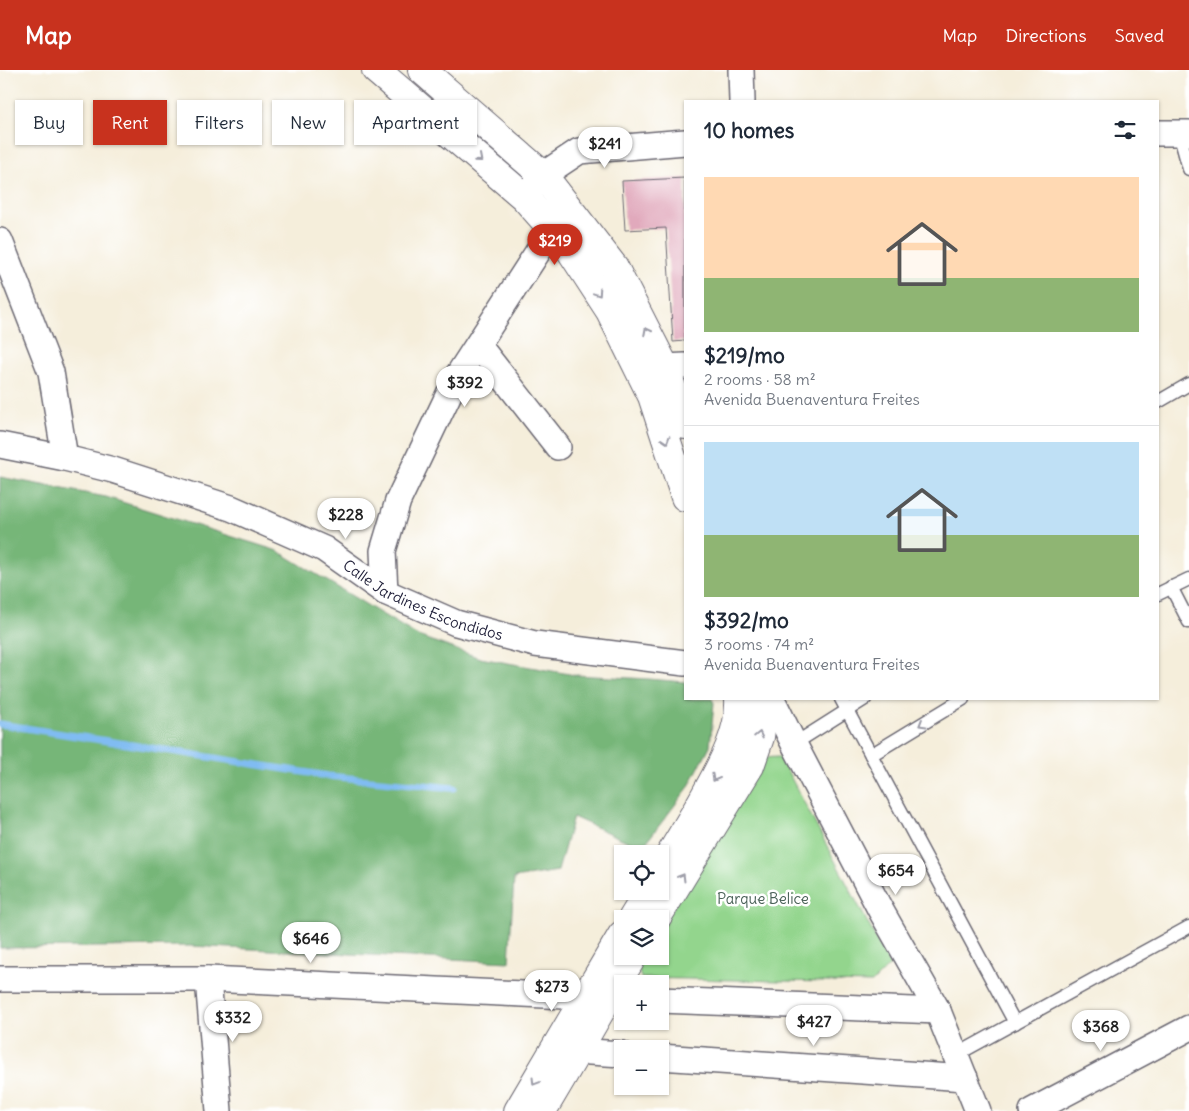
<!DOCTYPE html>
<html lang="en">
<head>
<meta charset="utf-8">
<style>
	body { margin:0; font-family:Delius,sans-serif; background:#f2f2f3; color:#1f2937; height:100vh; display:flex; flex-direction:column; font-size:19px; white-space:nowrap }
	* { box-sizing:border-box; margin:0 }
	p { font-size:16px; color:#747a83 }
	.icon { flex:none; width:28px; height:28px; fill:none; stroke:currentColor; stroke-width:2; stroke-linecap:round; stroke-linejoin:round }
	.map { position:relative; flex:1; overflow:hidden }
	.panel { position:absolute; left:684px; top:30px; width:475px; height:600px; display:flex; flex-direction:column; background:#fff; border-radius:0px; box-shadow:0 1px 4px #0004 }
	.panel>* { flex:none }
	.top-card { position:absolute; left:15px; top:30px; width:475px; height:45px; display:flex; gap:10px }
	.buttons { position:absolute; left:614px; top:775px; display:grid; gap:10px }
	.buttons a { display:grid; place-items:center; width:55px; height:55px; border-radius:0px; background:#fff; box-shadow:0 1px 4px #0004; font-size:25px }
	.price { position:absolute; translate:-50% -42px; padding:0 11px; border-radius:18px; background:#fff; color:#222; font-size:16px; line-height:32px; filter:drop-shadow(0 1px 2px #0008) }
	.price::after { content:''; position:absolute; left:50%; top:30px; width:15px; height:11px; margin-left:-8px; background:inherit; clip-path:polygon(0 0,100% 0,50% 100%) }
	.price.selected { background:#c8321e; color:#fff }
	ul { padding:0; list-style:none }
	li { display:grid; align-content:center; gap:10px; height:265px; padding:0 20px }
	li+li { border-top:1px solid #e0e1e3 }
	li span { display:grid; place-items:center; height:155px; border-radius:0px; color:#555 }
	li>.icon { margin-inline-start:auto }
	span .icon { width:90px; height:90px; fill:#fffc; stroke-width:1 }
	li b { font-size:21px }
	h2 { display:flex; justify-content:space-between; align-items:center; height:60px; padding:0 20px; font-size:21px }
	.pill { padding:0 18px; border-radius:0px; background:#fff; box-shadow:0 1px 4px #0004; font-size:18px; line-height:45px }
	.pill.selected { background:#c8321e; color:#fff }
	header { display:flex; align-items:center; gap:30px; box-sizing:border-box; height:70px; padding:0 25px; background:#c8321e; color:#fff }
	header strong { font-size:24px }
	nav { display:flex; gap:28px; margin-inline-start:auto; font-size:18px }
	.map>svg:first-child { display:block }
</style>
</head>
<body>
<header>
<strong>Map</strong>
<nav><a>Map</a><a>Directions</a><a>Saved</a></nav>
</header>
<div class="map">
<svg width="1189" height="1041" viewBox="0 0 1189 1041">
	<rect width="100%" height="100%" fill="#fff"/>
	<filter id="ink" filterUnits="userSpaceOnUse"><feTurbulence type="fractalNoise" baseFrequency=".02" numOctaves="2"/><feDisplacementMap in="SourceGraphic" scale="10" xChannelSelector="R" yChannelSelector="G"/><feConvolveMatrix kernelMatrix="1 2 1 2 8 2 1 2 1" color-interpolation-filters="sRGB"/></filter>
	<filter id="wash" filterUnits="userSpaceOnUse"><feTurbulence type="fractalNoise" baseFrequency=".0096" numOctaves="4" result="noise"/><feDisplacementMap in="SourceGraphic" scale="20" xChannelSelector="R" yChannelSelector="G"/><feGaussianBlur stdDeviation="1.12" result="paint"/><feColorMatrix in="noise" values="0 0 0 0 0 0 0 0 0 0 0 0 0 0 0 0 0 1.4 0 .05"/><feComposite in="paint" operator="in"/></filter>
	<g filter="url(#wash)">
		<rect width="100%" height="100%" fill="#f5eedb"/>
		<path fill="#93d58d" stroke="#5a7c64" d="M780,687L890,895L872,913L641,908L635,886H660V849L756,688Z"/>
		<path fill="#76b678" stroke="#4c6c5a" d="M0,407L106,427L278,481L418,566L480,588L575,605L649,609L685,612V629H712L714,633L710,676L688,718L642,778L573,747L558,801L514,808L509,892L190,876L0,878Z"/>
		<g fill="none" stroke-linecap="round" stroke-linejoin="round">
			<path stroke="#80bcf2" stroke-width="7" d="M0,654L328,706L454,718"/>
		</g>
		<g id="blocks">
			<path fill="#e1a9bc" d="M685,108V271L673,272L666,158L625,160L622,111Z"/>
		</g>
	</g>
	<g filter="url(#ink)">
		<use href="#blocks" fill-opacity="0" stroke="#6c6973" stroke-width="1"/>
		<g fill="none" stroke-linecap="round" stroke-linejoin="round">
			<defs>
				<g id="service">
					<path d="M1179,63L1189,99"/>
					<path d="M1158,332L1189,314"/>
					<path d="M1171,517L1189,552"/>
					<path d="M1158,524L1189,509"/>
					<path d="M841,629L1015,953"/>
					<path d="M794,674L865,629"/>
					<path d="M871,685L963,629"/>
					<path d="M956,985L1189,857"/>
				</g>
				<g id="minor">
					<path d="M741,0L742,31"/>
					<path d="M1158,63H1189"/>
					<path d="M524,127L543,105L579,81L685,72"/>
					<path d="M0,171L51,302L65,388"/>
					<path d="M478,275L558,377"/>
					<path d="M665,297L685,296"/>
					<path id="s1" d="M0,375L65,388L113,400L231,438L324,479L385,522L456,553L535,574L685,593"/>
					<path d="M385,522L383,481L398,431L458,305L552,160"/>
					<path d="M772,629L794,674L880,839L938,941L978,1041"/>
					<path d="M0,909H208L586,927L603,928"/>
					<path d="M208,909L219,1041"/>
					<path d="M660,930L938,941"/>
					<path d="M558,980L622,984"/>
					<path d="M660,987L965,1008"/>
					<path d="M1032,1041L1189,958"/>
				</g>
				<g id="secondary">
					<path d="M376,0L524,127L569,178L610,241L652,326L685,427"/>
					<path d="M422,0L543,105L614,197L665,297L685,355"/>
					<path d="M660,802C674,778 689,754 703,729C719,700 741,663 739,629"/>
					<path d="M632,849L649,821"/>
					<path d="M656,849L750,696L760,667L765,629"/>
					<path d="M518,1041L622,865"/>
					<path d="M542,1041C573,990 602,937 633,886"/>
				</g>
			</defs>
			<use href="#service" stroke="#6c6973" stroke-width="15"/>
			<use href="#minor" stroke="#6c6973" stroke-width="28"/>
			<use href="#secondary" stroke="#6c6973" stroke-width="30"/>
			<use href="#service" stroke="#fff" stroke-width="12"/>
			<use href="#minor" stroke="#fff" stroke-width="25"/>
			<use href="#secondary" stroke="#fff" stroke-width="28"/>
		</g>
		<defs><path id="oneway-chevron" d="M-2-3.5L2.5 0L-2 3.5" fill="none" stroke-width="1.6" stroke-linecap="round" stroke-linejoin="round" transform="scale(1.25)"/></defs>
		<g stroke="#9c9ca7">
			<use href="#oneway-chevron" transform="translate(479 89) rotate(41)"/>
			<use href="#oneway-chevron" transform="translate(598 223) rotate(56)"/>
			<use href="#oneway-chevron" transform="translate(647 261) rotate(-117)"/>
			<use href="#oneway-chevron" transform="translate(666 370) rotate(72)"/>
			<use href="#oneway-chevron" transform="translate(922 654) rotate(149)"/>
			<use href="#oneway-chevron" transform="translate(759 665) rotate(-77)"/>
			<use href="#oneway-chevron" transform="translate(715 708) rotate(119)"/>
			<use href="#oneway-chevron" transform="translate(682 807) rotate(-59)"/>
			<use href="#oneway-chevron" transform="translate(535 1012) rotate(121)"/>
		</g>
	</g>
	<g text-anchor="middle" stroke-width="5" stroke-linejoin="round" paint-order="stroke">
		<g font-size="15" fill="#22223b" stroke="#fff">
			<text dy="5" stroke="none"><textPath href="#s1" startOffset="454">Calle Jardines Escondidos</textPath></text>
		</g>
		<g font-size="15" fill="#4a6158" stroke="#fff">
			<text x="763" y="834">Parque Belice</text>
		</g>
	</g>
</svg>
<div class="buttons">
<a><svg class="icon" aria-label="locate" viewBox="0 0 24 24"><circle cx="12" cy="12" r="6"/><path d="M12 2v4M12 18v4M2 12h4M18 12h4"/></svg></a>
<a><svg class="icon" aria-label="layers" viewBox="0 0 24 24"><path d="M12 4l9 5-9 5-9-5zM3 14l9 5 9-5"/></svg></a>
<a>+</a>
<a>−</a>
</div>
<b class="price" style="left:605px;top:99px">$241</b>
<b class="price selected" style="left:555px;top:196px">$219</b>
<b class="price" style="left:465px;top:338px">$392</b>
<b class="price" style="left:346px;top:470px">$228</b>
<b class="price" style="left:896px;top:826px">$654</b>
<b class="price" style="left:311px;top:894px">$646</b>
<b class="price" style="left:552px;top:942px">$273</b>
<b class="price" style="left:233px;top:973px">$332</b>
<b class="price" style="left:814px;top:977px">$427</b>
<b class="price" style="left:1101px;top:982px">$368</b>
<div class="top-card">
<a class="pill">Buy</a>
<a class="pill selected">Rent</a>
<a class="pill">Filters</a>
<a class="pill">New</a>
<a class="pill">Apartment</a>
</div>
<section class="panel">
<h2>10 homes<svg class="icon" aria-label="filters" viewBox="0 0 24 24"><path d="M4 7h16M4 17h16"/><circle cx="9" cy="7" r="2"/><circle cx="15" cy="17" r="2"/></svg></h2>
<ul>
<li><span style="background:linear-gradient(#ffd9b3 65%,#8fb573 0)"><svg class="icon" aria-label="home" viewBox="0 0 24 24"><path d="M3 11l9-7 9 7M6 9v11h12V9"/></svg></span><div><b>$219/mo</b><p>2 rooms · 58 m²</p><p>Avenida Buenaventura Freites</p></div></li>
<li><span style="background:linear-gradient(#bfe0f5 60%,#8fb573 0)"><svg class="icon" aria-label="home" viewBox="0 0 24 24"><path d="M3 11l9-7 9 7M6 9v11h12V9"/></svg></span><div><b>$392/mo</b><p>3 rooms · 74 m²</p><p>Avenida Buenaventura Freites</p></div></li>
</ul>
</section>
</div>
</body>
</html>
